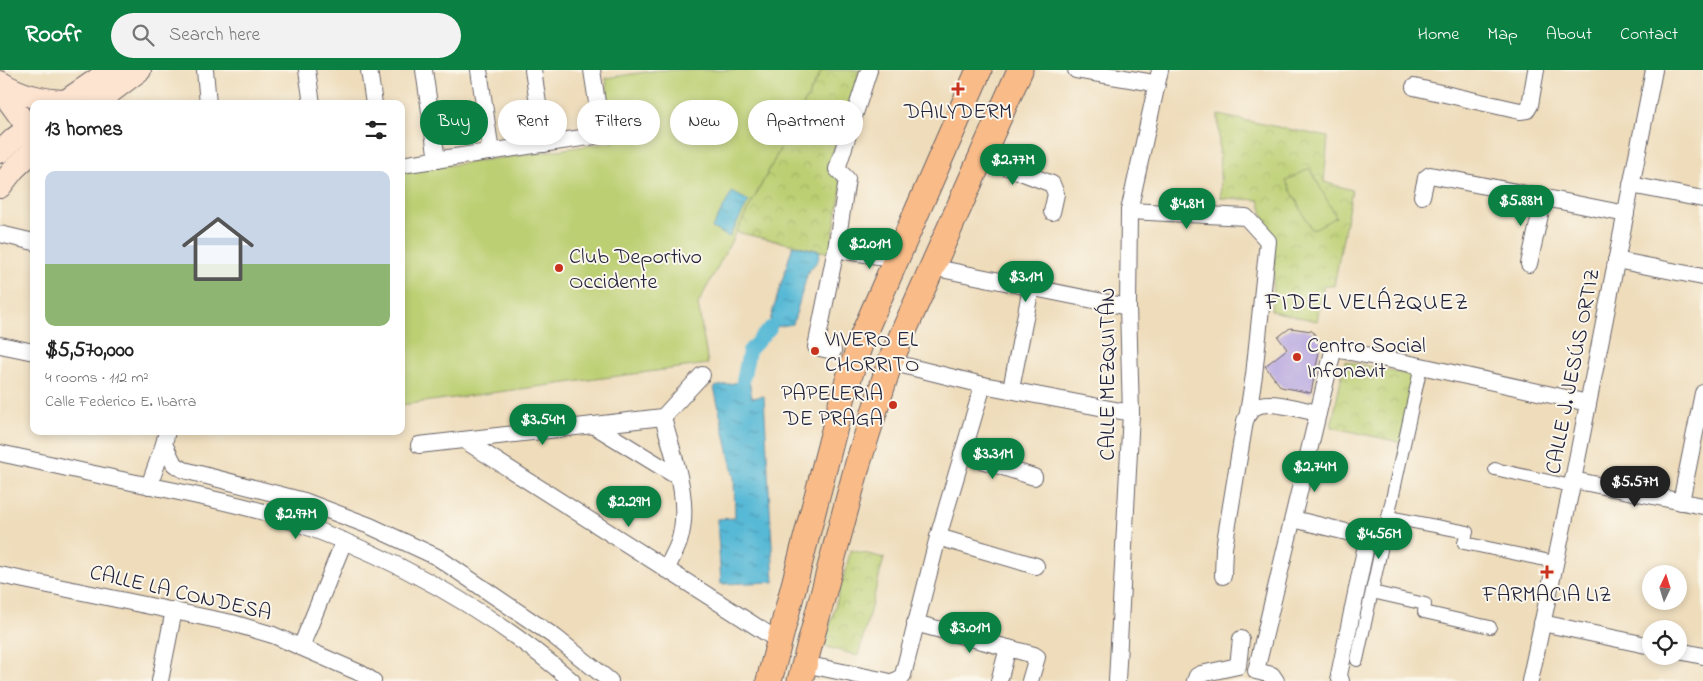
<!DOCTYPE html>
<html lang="en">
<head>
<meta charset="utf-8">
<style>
	body { margin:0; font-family:"Indie Flower",sans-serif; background:#f2f2f2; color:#222; height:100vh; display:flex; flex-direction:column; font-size:19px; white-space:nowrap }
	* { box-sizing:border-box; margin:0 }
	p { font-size:16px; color:#767676 }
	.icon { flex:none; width:28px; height:28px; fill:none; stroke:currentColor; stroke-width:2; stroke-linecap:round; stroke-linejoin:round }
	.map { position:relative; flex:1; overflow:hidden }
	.panel { position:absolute; left:30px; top:30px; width:375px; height:335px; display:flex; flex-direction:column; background:#fff; border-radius:10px; box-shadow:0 2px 8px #0003 }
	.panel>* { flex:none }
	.banner { position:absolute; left:420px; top:30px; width:475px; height:45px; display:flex; gap:10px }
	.needle { width:32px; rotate:4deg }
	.buttons { position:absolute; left:1642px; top:495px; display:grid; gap:10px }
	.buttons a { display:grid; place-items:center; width:45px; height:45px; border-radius:50%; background:#fff; box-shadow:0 2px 8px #0003; font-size:25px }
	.price { position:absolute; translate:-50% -42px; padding:0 11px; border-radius:18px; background:#0b8043; color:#fff; font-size:16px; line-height:32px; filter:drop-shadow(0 1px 2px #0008) }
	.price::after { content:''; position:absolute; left:50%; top:30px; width:15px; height:11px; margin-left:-8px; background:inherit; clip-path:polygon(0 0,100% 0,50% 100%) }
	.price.selected { background:#222; color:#fff }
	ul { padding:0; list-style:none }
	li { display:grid; align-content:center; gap:10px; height:265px; padding:0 15px }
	li span { display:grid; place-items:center; height:155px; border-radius:10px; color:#555 }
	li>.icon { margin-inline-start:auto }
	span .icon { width:90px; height:90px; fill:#fffc; stroke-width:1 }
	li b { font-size:21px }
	h2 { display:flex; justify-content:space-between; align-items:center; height:60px; padding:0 15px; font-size:21px }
	.chip { padding:0 18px; border-radius:22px; background:#fff; box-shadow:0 2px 8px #0003; font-size:18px; line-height:45px }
	.chip.selected { background:#0b8043; color:#fff }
	header { display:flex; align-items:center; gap:30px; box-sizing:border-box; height:70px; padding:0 25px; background:#0b8043; color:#fff }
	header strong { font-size:24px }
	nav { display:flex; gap:28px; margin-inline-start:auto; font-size:18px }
	.search { width:350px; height:45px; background:#f2f2f2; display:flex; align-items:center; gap:12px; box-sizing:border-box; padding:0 18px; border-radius:28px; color:#767676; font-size:19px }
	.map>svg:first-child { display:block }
</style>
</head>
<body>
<header>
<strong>Roofr</strong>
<div class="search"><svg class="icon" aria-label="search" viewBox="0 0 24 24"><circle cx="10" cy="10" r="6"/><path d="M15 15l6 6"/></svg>Search here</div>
<nav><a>Home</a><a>Map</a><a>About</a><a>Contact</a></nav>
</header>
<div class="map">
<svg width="1703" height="611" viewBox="0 0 1703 611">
	<defs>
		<pattern id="park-crowns" width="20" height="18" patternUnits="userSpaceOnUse" patternTransform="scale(1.25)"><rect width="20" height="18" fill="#bccf72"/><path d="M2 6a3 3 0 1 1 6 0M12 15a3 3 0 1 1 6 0" fill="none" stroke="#a1b164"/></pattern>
		<pattern id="water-ripples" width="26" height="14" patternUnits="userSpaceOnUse" patternTransform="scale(1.25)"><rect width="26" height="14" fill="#58b9d6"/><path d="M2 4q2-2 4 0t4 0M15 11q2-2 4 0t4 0" fill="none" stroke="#4896af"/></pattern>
	</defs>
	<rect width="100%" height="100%" fill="#fbf7ec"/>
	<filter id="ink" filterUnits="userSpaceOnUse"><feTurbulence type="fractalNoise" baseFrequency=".02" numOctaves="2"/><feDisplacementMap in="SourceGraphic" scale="10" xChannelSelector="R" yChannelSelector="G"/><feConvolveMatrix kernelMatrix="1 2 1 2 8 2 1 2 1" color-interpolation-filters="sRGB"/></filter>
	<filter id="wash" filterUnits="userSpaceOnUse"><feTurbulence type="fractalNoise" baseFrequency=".0096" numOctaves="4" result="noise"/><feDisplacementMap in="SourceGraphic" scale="20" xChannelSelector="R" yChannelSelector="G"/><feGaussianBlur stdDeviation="1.12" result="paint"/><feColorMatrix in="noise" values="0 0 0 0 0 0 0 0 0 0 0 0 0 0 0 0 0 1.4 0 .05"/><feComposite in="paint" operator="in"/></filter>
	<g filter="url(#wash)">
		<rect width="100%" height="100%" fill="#eedcba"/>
		<g fill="url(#park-crowns)" stroke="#6f7856">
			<path d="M822,0H860L827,99L842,114L830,183L736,162Z"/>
			<path d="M1218,45L1328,67L1324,112L1352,120L1334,216L1324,215L1317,251L1271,241L1275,186L1259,130L1221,128Z"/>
			<path d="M1345,291L1422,308L1408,374L1331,357Z"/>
			<path d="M851,480L884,488L858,586L824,576Z"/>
		</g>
		<g fill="#bccf72" stroke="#6f7856">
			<path d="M659,0H822L698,234L708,294L401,335V102L614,72L606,8Z"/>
			<path d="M1310,98L1336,147L1312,160L1286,111Z"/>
		</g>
		<g fill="url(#water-ripples)" stroke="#3d6e88">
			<path d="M732,122L749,131L729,167L712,158Z"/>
			<path d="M793,175L820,181L818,190L808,202L793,254L770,258L768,257Z"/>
			<path d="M749,310L752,328L764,326L774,512L721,514L717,449L735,448L734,408L714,317Z"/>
		</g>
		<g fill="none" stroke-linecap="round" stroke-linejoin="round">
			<path stroke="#58b9d6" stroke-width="14" d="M743,311L749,281L770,258"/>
		</g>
		<g id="blocks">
			<path fill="#b5a4df" d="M1290,258L1312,261L1321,272L1311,323L1281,317L1265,296L1287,279L1278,267Z"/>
		</g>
	</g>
	<g filter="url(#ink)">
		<use href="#blocks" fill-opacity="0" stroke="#696367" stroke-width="1"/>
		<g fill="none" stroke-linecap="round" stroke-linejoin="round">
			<defs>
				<g id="pedestrian">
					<path d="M1495,399L1571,416"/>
					<path d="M1388,447L1467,462L1464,473L1555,492"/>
					<path d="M1372,522L1425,534L1424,542L1490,557"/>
					<path d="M1357,590L1421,296"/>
				</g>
				<g id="minor">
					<path d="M205,0L208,34"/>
					<path d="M307,0L312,34"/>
					<path d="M369,0L374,34"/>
					<path d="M424,0L437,90"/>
					<path d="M479,0L491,82"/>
					<path d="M533,0L544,74"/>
					<path d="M1076,0L1148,12"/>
					<path d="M1414,17L1520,41L1527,40L1530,35L1536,0"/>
					<path d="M981,87L1052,114L1056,124L1052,142"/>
					<path d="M401,95L602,65L592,0"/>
					<path d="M1631,115L1703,129"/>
					<path d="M1422,126L1426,108L1430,105L1626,144"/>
					<path d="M1129,141L1246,147L1268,171L1254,305L1248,343"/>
					<path d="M0,164L34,172"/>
					<path d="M846,181L898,189"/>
					<path d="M1616,190L1703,207"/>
					<path d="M1529,194L1544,127"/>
					<path d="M931,197L1128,237"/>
					<path d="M0,275L34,282"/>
					<path d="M833,281L816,277L836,179L847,109L837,99L869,0"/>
					<path d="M890,292L983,315L1131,343"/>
					<path d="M1011,319L1031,218"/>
					<path d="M663,347C673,386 692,431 679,472C676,481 670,491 666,500"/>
					<path d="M663,347L702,305"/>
					<path d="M593,355L678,407"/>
					<path d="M464,370L779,571"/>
					<path d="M164,374L174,394L184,400L304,431L370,456L437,487L555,567L610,611"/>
					<path d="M419,375L663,347"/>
					<path d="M0,383C50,394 101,406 151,416C193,425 236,433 277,446C385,482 486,537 572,611"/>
					<path d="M962,384L1034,407"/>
					<path d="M1573,410L1703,436"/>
					<path d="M149,416L164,374L167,361"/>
					<path d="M1681,432L1703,323"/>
					<path d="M1293,449L1359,465L1365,471V480L1339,605L1341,611"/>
					<path d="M938,467L1036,496"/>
					<path d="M0,505L232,553L273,565L360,603L373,611"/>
					<path d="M1223,506L1224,478L1245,351C1247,346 1249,341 1254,338C1268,328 1301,340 1318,343"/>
					<path d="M915,553L1034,585L1037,587L1030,611"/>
					<path d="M1542,553L1651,576"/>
					<path d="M301,577L344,471"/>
					<path d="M1679,581L1703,586"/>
					<path d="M804,594L886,611"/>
					<path d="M160,611L174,540"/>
					<path d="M894,611L898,610L903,605L938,467L983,315"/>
					<path d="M999,611L1008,578"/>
					<path d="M1117,611L1131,343L1128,237L1129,141L1160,0"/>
					<path d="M1195,611L1197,606L1201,604L1238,596L1241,569"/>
					<path d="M1276,611L1272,605L1256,601L1333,281L1340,280L1421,296L1588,333"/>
					<path d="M1530,611L1573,410L1654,0"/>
				</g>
				<g id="secondary">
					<path d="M0,12C20,25 42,30 65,31"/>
					<path d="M0,19L34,66"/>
					<path d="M61,34L111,0"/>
					<path d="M95,34L140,0"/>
					<path d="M0,82L15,68L34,54"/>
					<path d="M0,117L14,99L34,80"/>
				</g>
				<g id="primary">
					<path d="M769,611L843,326L863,265L979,0"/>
					<path d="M800,611L858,393L890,292L1020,0"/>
				</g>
			</defs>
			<use href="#pedestrian" stroke="#696367" stroke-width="14"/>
			<use href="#minor" stroke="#696367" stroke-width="18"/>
			<use href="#secondary" stroke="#696367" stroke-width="24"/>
			<use href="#primary" stroke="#696367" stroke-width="27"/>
			<use href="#pedestrian" stroke="#fff" stroke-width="12"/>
			<use href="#minor" stroke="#fff" stroke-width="16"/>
			<use href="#secondary" stroke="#fde4d0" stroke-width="22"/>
			<use href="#primary" stroke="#f9bc89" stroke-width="25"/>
		</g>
	</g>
	<g fill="#c8321e" stroke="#fbf7ec" stroke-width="2">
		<path d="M955.5 11.5h5v5h5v5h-5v5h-5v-5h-5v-5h5z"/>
		<circle cx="559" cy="198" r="5"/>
		<circle cx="815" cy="281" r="5"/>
		<circle cx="1297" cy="287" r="5"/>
		<circle cx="893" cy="335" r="5"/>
		<path d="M1544.5 494.5h5v5h5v5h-5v5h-5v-5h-5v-5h5z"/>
	</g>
	<g text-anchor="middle" stroke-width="4" stroke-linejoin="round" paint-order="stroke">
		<g font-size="22" fill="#22223b" stroke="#fbf7ec" text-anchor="start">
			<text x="958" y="48" text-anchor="middle">DAILYDERM</text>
			<text x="569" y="193">Club Deportivo<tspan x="569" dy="25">Occidente</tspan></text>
			<text x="825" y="276">VIVERO EL<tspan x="825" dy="25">CHORRITO</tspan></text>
			<text x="1307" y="282">Centro Social<tspan x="1307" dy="25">Infonavit</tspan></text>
			<text x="883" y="330" text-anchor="end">PAPELERIA<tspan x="883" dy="25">DE PRAGA</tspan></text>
			<text x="1547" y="531" text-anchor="middle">FARMACIA LIZ</text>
		</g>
		<g font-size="22" fill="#22223b" stroke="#fbf7ec">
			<text transform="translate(1571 301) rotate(-79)" y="8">CALLE J. JESÚS ORTIZ</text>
			<text transform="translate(1106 304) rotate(-90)" y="8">CALLE MEZQUITÁN</text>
			<text transform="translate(181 521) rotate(13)" y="8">CALLE LA CONDESA</text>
		</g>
		<g font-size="24" letter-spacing="1" fill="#22223b" stroke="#fbf7ec">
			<text x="1367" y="239">FIDEL VELÁZQUEZ</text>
		</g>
	</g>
</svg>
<div class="buttons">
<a><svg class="needle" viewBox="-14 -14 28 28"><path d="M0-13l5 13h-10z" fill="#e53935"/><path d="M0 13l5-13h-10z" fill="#767676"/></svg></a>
<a><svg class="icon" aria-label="locate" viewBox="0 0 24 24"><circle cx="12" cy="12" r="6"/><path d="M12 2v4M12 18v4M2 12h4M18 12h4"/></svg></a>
</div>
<b class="price" style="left:1013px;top:116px">$2.77M</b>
<b class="price" style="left:1521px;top:157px">$5.88M</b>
<b class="price" style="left:1187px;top:160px">$4.8M</b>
<b class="price" style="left:870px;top:200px">$2.01M</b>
<b class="price" style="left:1026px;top:233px">$3.1M</b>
<b class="price" style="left:543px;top:376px">$3.54M</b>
<b class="price" style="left:993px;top:410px">$3.31M</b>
<b class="price" style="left:1315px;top:423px">$2.74M</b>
<b class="price selected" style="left:1635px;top:438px">$5.57M</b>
<b class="price" style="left:629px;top:458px">$2.29M</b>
<b class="price" style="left:296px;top:470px">$2.97M</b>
<b class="price" style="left:1379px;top:490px">$4.56M</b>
<b class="price" style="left:970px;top:584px">$3.01M</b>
<div class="banner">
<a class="chip selected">Buy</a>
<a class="chip">Rent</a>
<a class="chip">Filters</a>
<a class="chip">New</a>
<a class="chip">Apartment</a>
</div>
<section class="panel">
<h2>13 homes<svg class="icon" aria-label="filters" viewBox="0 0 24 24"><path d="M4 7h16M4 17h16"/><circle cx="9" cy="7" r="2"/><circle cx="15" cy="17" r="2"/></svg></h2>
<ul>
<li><span style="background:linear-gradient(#c9d6e8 60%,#8fb573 0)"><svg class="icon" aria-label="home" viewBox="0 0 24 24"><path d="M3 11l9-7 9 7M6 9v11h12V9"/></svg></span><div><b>$5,570,000</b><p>4 rooms · 112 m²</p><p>Calle Federico E. Ibarra</p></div></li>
</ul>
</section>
</div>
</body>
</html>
